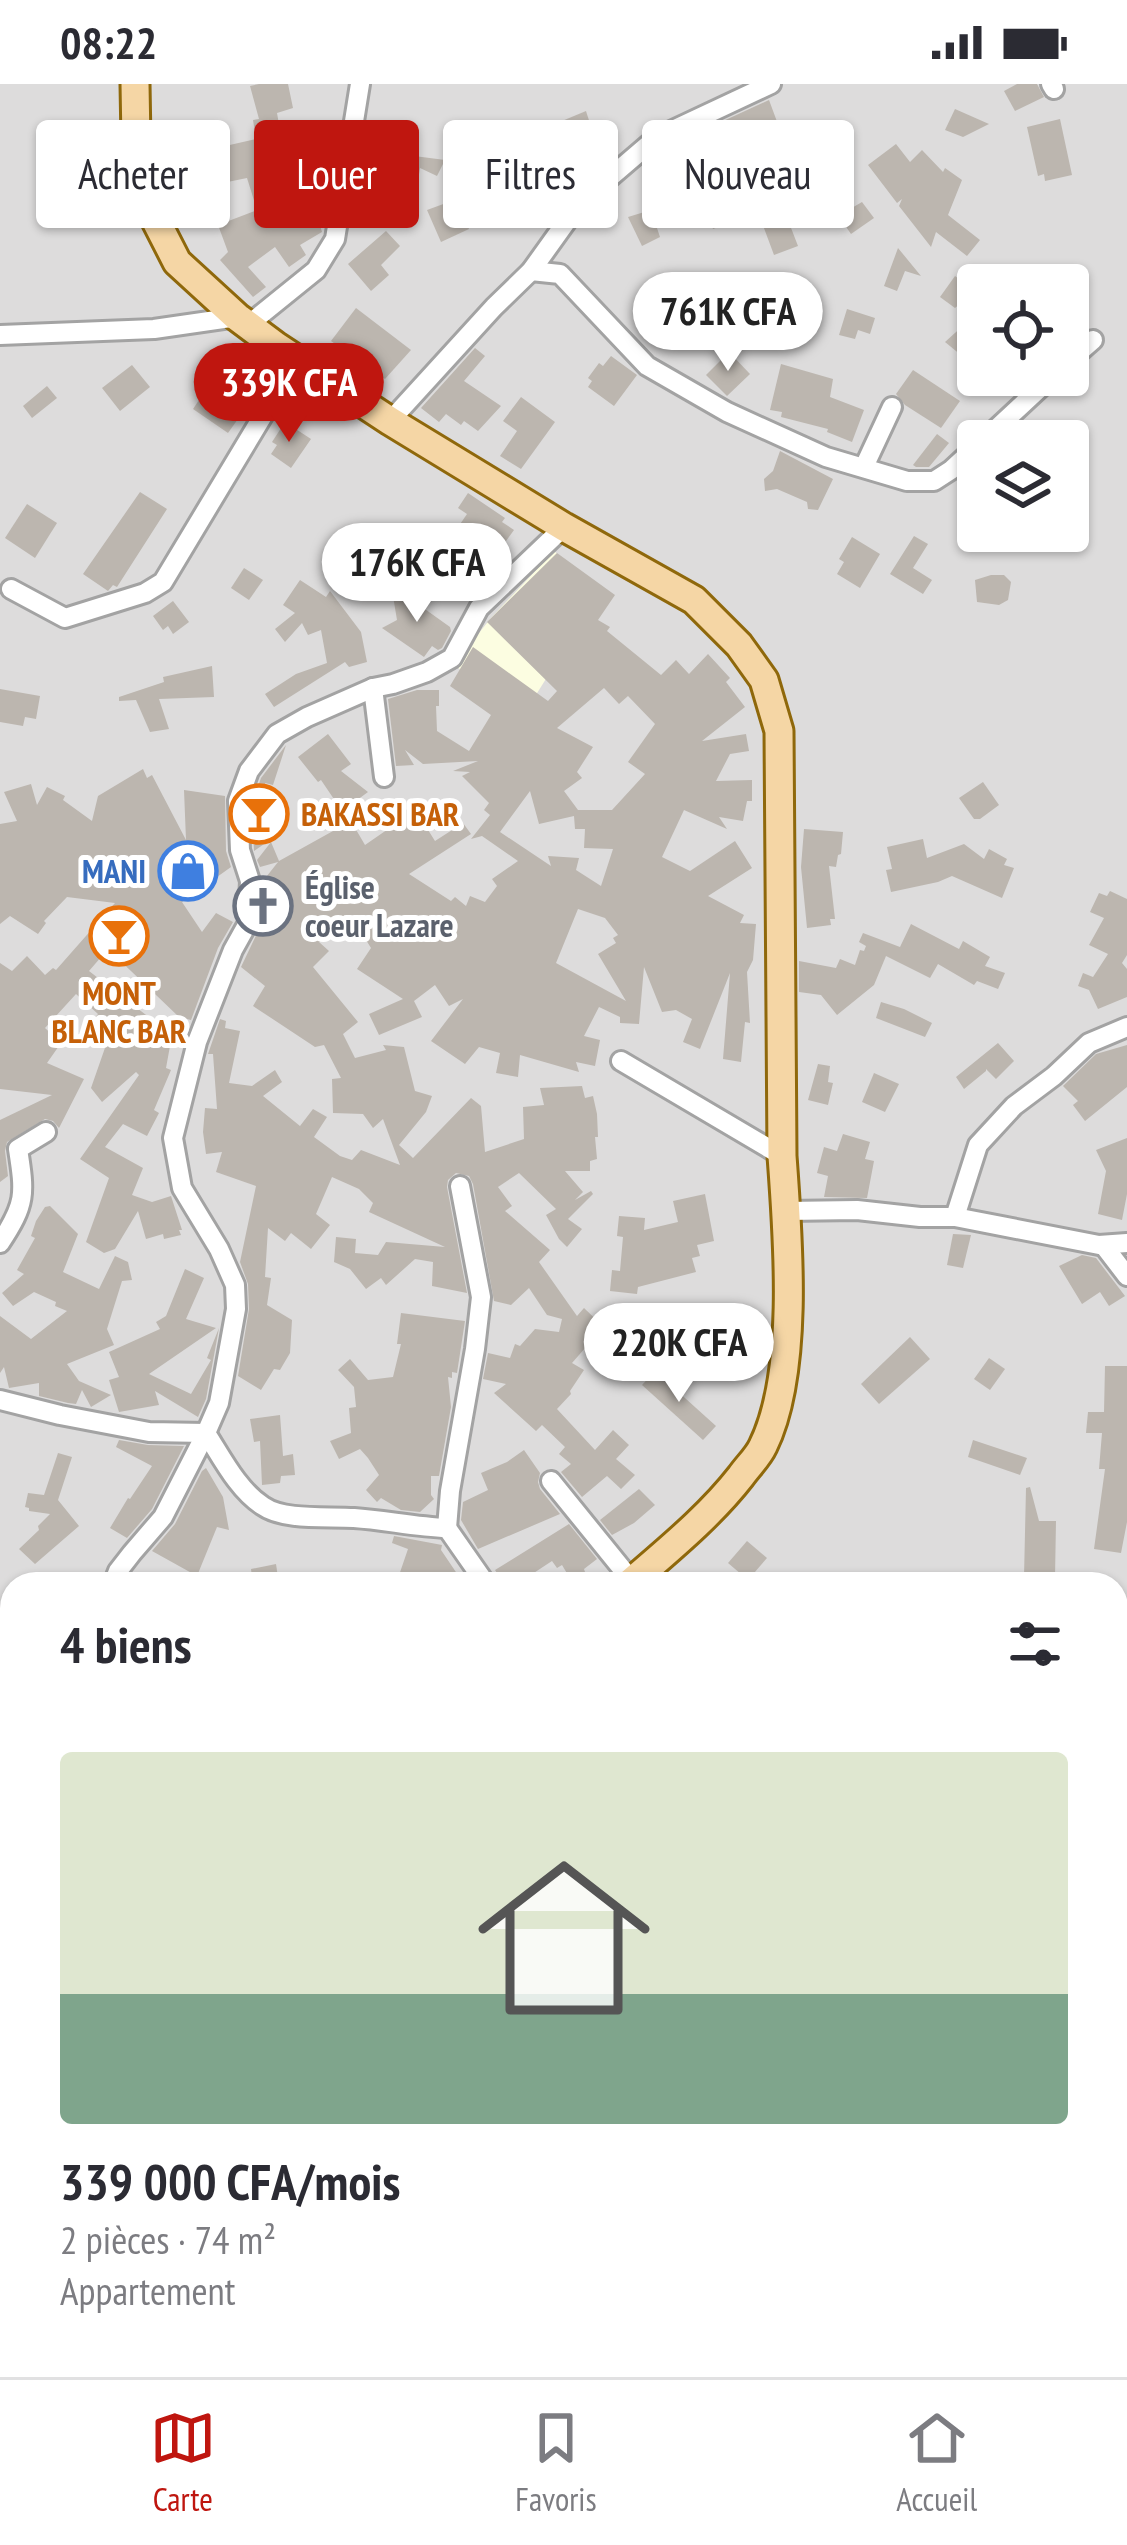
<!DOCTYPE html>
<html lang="fr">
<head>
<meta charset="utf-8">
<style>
	body { margin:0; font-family:"PT Sans Narrow",sans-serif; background:#f2f2f3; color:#2b2b33; height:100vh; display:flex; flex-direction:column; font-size:45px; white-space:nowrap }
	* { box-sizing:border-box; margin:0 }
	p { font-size:39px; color:#7c7c81 }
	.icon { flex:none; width:66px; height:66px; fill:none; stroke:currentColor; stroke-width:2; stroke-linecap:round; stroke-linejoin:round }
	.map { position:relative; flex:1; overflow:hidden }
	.sheet { position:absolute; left:0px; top:1488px; width:1128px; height:807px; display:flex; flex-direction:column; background:#fff; border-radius:36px 36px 0 0; box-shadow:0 3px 9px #0004 }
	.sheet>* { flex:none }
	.hud { position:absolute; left:36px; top:36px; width:1056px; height:108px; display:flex; gap:24px }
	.buttons { position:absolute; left:957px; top:180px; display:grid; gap:24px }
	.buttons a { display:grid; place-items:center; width:132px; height:132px; border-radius:12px; background:#fff; box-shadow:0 3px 9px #0004; font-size:60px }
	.price { position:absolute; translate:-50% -102px; padding:0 27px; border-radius:42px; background:#fff; color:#222; font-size:39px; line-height:78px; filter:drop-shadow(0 3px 6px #0008) }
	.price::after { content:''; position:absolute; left:50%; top:72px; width:36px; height:27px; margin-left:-18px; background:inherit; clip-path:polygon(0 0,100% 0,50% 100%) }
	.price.active { background:#bf160f; color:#fff }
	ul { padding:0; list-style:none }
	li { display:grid; align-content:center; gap:24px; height:636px; padding:0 60px }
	li span { display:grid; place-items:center; height:372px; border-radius:12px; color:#555 }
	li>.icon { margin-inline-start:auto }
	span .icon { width:216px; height:216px; fill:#fffc; stroke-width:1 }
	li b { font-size:51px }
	h2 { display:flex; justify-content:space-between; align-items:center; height:144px; padding:0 60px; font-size:51px }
	.chip { padding:0 42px; border-radius:12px; background:#fff; box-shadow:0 3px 9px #0004; font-size:42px; line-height:108px }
	.chip.active { background:#bf160f; color:#fff }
	.status { display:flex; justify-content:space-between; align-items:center; height:84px; padding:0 60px; background:#fff; direction:ltr }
	.status svg { height:33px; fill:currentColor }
	.menu { display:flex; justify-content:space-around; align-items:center; height:168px; border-top:3px solid #e1e1e2; background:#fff; font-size:33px; color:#7c7c81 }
	.menu a { display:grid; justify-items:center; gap:6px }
	.menu .active { color:#bf160f }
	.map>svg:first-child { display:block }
</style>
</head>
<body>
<div class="status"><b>08:22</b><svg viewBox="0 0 49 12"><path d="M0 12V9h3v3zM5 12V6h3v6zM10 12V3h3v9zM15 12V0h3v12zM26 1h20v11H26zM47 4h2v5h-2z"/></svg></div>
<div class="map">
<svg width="1127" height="2293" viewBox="0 0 1127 2293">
	<rect width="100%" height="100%" fill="#efece6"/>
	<path fill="#dddcdc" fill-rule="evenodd" d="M0,0H1127V2293H0ZM978,201H1068V291H978ZM978,357H1068V447H978ZM12,1500H1116V2283H12Z"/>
	<path fill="#fcfde1" d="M554,467L604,510L564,566L519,638L454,580L491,534Z"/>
	<g fill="#bcb6af" fill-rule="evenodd">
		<path d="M259,0H288L293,24L277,29L283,63L294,61L300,83L325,84L329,108L326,124L314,121L322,148L300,161L306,171L289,183L275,163L248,183L266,203L253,213L220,176L228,168L218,141L257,126L247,94L208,102L199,68L256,55L253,36L259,35L250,2Z"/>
		<path d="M1017,0H1037L1044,13L1015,27L1004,7Z"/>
		<path d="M769,16L779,43L773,45L775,52L758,58L798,162L774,171L758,128L713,145L694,99L726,86L708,44Z"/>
		<path d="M955,25L989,40L963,53L945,46Z"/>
		<path d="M586,27L593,49L571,59L562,37Z"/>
		<path d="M1060,35L1072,91L1045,97L1044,90L1038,92L1027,43Z"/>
		<path d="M896,60L910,78L922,66L943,88L945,84L962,96L948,131L980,156L967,172L936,148L931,163L899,122L902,115L897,119L868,81Z"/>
		<path d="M381,68L422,73L445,76L437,92L420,84L418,97L401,95L400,100L377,97Z"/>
		<path d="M457,115L469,145L441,158L427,126Z"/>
		<path d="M862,118L874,134L851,150L842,137L851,129L850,125Z"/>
		<path d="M651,126L660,153L642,162L628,133Z"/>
		<path d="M386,147L400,162L381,181L389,191L371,207L348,180Z"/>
		<path d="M898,164L921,192L905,187L897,207L884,202Z"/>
		<path d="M955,192L975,207L955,224L940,213Z"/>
		<path d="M356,224L411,266L385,295L331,257Z"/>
		<path d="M847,225L875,234L870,250L858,246L855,255L839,251Z"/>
		<path d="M966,239L978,251V285L945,258Z"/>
		<path d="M475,264L485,272L464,297L501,322L478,347L464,337L461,341L446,330L439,338L421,324Z"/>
		<path d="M729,268L750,290L727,312L706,291Z"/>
		<path d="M611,272L637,291L614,322L588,303L592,297L588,294L599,279L603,282Z"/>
		<path d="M781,280L833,295L830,313L864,326L852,358L827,348L828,345L781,333L782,328L770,326Z"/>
		<path d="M132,281L150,303L120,327L102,304Z"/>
		<path d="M913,286L960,317L941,344L905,321L896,310Z"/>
		<path d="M209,301L245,325L228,349L193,325Z"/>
		<path d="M47,302L57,314L32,334L23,322Z"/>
		<path d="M521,313L555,338L521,385L500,372L517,347L503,337Z"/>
		<path d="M285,338L311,355L291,384L271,370L277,361L272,358Z"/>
		<path d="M937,350L949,359L929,383H916L913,381Z"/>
		<path d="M780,367L833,395L818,426L808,425L807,418L777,405L765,407L764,395L773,387Z"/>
		<path d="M140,408L167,425L117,503L113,501L108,507L83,490Z"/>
		<path d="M468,409L505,434L502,438L514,446L490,479L450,455L467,430L458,424Z"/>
		<path d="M27,420L57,439L35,474L5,454Z"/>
		<path d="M914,452L928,460L913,484L932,496L923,510L890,490Z"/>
		<path d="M852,453L880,470L860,504L837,490L844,478L839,475Z"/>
		<path d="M557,469L615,511L598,536L610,543L607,547L661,591L676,576L689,590L708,570L730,594L726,598L745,623L702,657L746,650L749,667L730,670L716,697L752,696V717H747L743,737L719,733L727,745L684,726L662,773L690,787L735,757L752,784L708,812L744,831L740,839L756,840L753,876L747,888L750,939L745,938L741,978L723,975L730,889L700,965L683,958L692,935L676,926L662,928L644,883L639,940L620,939V933L599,923L584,952L600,956L595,982L576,978L579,988L520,971L518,993L496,989L500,969L479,963L465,980L431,957L463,915L449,922L435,901L414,917L422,933L379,951L369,930L403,915L357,885L371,864L353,835L319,858L329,867L313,883L358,938L343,950L355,974L386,966L383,961L404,963L415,1007L432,1012L426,1028L399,1061L413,1074L471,1014L481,1022L485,1068L524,1055L523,1023L544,1021L540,1004L582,1002L585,1014L593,1012L597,1030L598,1053H595L597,1075L590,1077V1087H565L583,1108L575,1116L591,1107L593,1110L568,1135L582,1145L567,1163L559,1155L546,1131L556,1125L519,1089L498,1103L512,1122L505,1127L550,1166L539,1178L577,1232L584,1224L632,1270L620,1282L593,1255L572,1279L584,1286L570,1307L571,1310L557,1325L595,1366L613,1346L629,1361L616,1375L635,1391L621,1405L607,1392L582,1413L561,1388L571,1380L559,1370L565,1363L542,1341L536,1347L494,1309L506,1300L483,1295L488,1269L510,1274L515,1260L520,1262L535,1245L559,1248L562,1235L547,1231L529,1204L511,1221L494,1217L473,1100L469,1092L456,1089L448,1096L447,1103L467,1209L432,1202L433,1178L415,1175L386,1201L381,1194L366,1205L350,1185L334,1178L336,1153L356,1155L355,1169L378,1171L386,1158L445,1163L369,1128L373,1119L359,1105L332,1093L316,1130L330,1141L311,1165L291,1149L285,1157L268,1144L265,1193L271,1194L267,1221L292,1236L290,1269L280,1286L274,1285L261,1306L238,1292L249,1225L248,1200L240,1178L256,1102L216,1088L222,1068L206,1070L203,1048L205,1024L217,1025L213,970H208L220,935L226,937L225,944L240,947L229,999L252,1002L275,986L282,998L263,1012L300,1042L313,1025L327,1033L314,1053L340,1072L352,1076L361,1066L400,1081L383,1035L373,1044L363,1030L333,1029L332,995L341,994L324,961L315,963L253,922L265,902L241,883L261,841L263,797L278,778L260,783L257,776L271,758L279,777L351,737L365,761L391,743L399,735L397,731L413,722L435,757L463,739L471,750L409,790L451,817L455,813L466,822L470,812L485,818L497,802L492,795L518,777L482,752L471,755L490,731L484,726L489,719L462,692L470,688L453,687L478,677L423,680L405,666L414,681L396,682L388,615L417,606H439V622H436L437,647L469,667L491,631L450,602L473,563L548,617L557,607L487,538ZM604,604L619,620L628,612L655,640L628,678L645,690L612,726H578L564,707L582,694L577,688L593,663L557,644ZM530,707L539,740L574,732L575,745H585L584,764L613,765L601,802L576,786L579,774L548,772L551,782L500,748ZM578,825L605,834L618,851L613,854L616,859L598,870L626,917L556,879Z"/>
		<path d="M244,484L263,496L249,516L231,504Z"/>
		<path d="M991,491H1004L1011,498L1008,516L999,521L977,518L975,496Z"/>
		<path d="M300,496L326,513L330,507L361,548L367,578L349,583L345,578L274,623L265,610L296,590L327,579L321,546L308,551L302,539L285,558L275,545L295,529L283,521Z"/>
		<path d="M419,506L422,523L450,543L451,547L442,564L438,566L432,562L424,573L382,544L397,536L393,512Z"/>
		<path d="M173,517L189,538L173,550L168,542L163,546L153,532Z"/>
		<path d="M212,582L214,613L159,615L169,645L150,648L136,616L119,617V613L164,598L163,593Z"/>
		<path d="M0,605L40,612L36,635L25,633L23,642L0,638Z"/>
		<path d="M328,650L351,680L341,687L368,708L342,727L321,696L318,698L298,673Z"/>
		<path d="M286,661L273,701L265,699L262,738L270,756L254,767L252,719L261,694Z"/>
		<path d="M143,685L147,694L152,691L186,756L184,706L225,712L226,767L231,783L182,818L202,848L216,829L233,838L218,864L191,936L179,933L108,865L89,887L172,951L166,984L171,986L154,1026L159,1029L147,1052L123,1040L105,1063L143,1084L132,1111L152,1118L171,1112L182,1146H179L181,1151L164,1155L163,1150L146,1155L138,1127L115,1165L104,1169L86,1158L109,1094L80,1075L139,991L136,988L102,1018L91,1004L106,961L85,946L98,930L76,910L45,944L61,959L47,979L84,995L59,1044L53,1037L45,1035L7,1058L5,1067L8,1092L0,1098V1036L52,1011L0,1005V879L12,887L27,872L45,891L53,884L56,886L115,819L67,813L44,837L46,839L38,850L10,832L0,840V740L17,737L4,708L31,700L37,721L47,703L65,712L63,716L92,737L98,712Z"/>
		<path d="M983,698L999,721L980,735H974L959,714Z"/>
		<path d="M804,745L843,748L841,770L838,771L836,783L829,782L835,835H830L831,841L807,844L801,783Z"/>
		<path d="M923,755L927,774L964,760L984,775L989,765L1007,775L1004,781L1014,784L1002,814L952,792L938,798L891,808L886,786L892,785L887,763Z"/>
		<path d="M1110,807L1127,815V871L1122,879L1127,885V913L1098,925L1089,906L1078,902L1083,889L1093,893L1108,870L1089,861L1104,834L1090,828L1099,809L1107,812Z"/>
		<path d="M911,840L959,865L963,857L990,873L985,882L1005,889L998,905L977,897L974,901L938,880L930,894L886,872L874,901L837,931L821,911L799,908V877L836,884L840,875L855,881L860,866L864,867L866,862L859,858L863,849L900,863Z"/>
		<path d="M881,918L904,925L932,939L925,953L876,934Z"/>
		<path d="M998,959L1014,977L996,995L986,985V987L964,1005L956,993Z"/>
		<path d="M1127,961V1003L1085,1037L1073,1021L1078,1017L1063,1002L1096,970Z"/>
		<path d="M818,980L830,982L828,998L833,999L828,1021L808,1016Z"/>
		<path d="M874,989L899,1000L885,1028L862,1018Z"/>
		<path d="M843,1050L870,1058L865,1075L874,1077L867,1114L824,1113L828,1092L817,1089L824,1063L837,1067Z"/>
		<path d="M1127,1054V1110L1122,1136L1098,1130L1106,1087L1096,1066Z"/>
		<path d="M705,1110L714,1157L697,1161L700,1172L692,1174L696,1188L638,1203L637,1210L610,1207L612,1186L620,1187L623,1153L617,1152L619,1132L645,1134L644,1146L678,1138L673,1117Z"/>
		<path d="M50,1122L78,1150L63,1188L99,1205L115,1172L128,1178L132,1196L122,1197L107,1245L114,1261L67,1280L79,1297L111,1311L91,1323L82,1306L76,1320L68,1319L39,1312V1299L9,1304L4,1283L0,1289V1232L31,1255L67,1227L55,1222L56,1218L34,1208L13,1222L2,1209L24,1190L17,1186L35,1154L31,1152L36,1137L45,1123Z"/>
		<path d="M953,1150L971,1151L963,1184L947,1181Z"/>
		<path d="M1082,1171L1096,1174L1125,1212L1109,1222L1100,1208L1082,1220L1059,1182Z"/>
		<path d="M185,1185L204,1194L186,1235L216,1244L149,1290L191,1310L211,1276L207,1274L219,1244L206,1315L198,1333L155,1307L159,1321L119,1328L109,1296L119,1293L109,1268L160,1245L156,1238L166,1232Z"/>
		<path d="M401,1229L465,1237L457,1289L452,1288V1294L448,1293L451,1323L439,1392H431V1411L434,1415L420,1428L401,1426L381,1414L377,1418L366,1406L379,1391L368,1374L360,1365L339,1375L330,1357L351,1349L349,1324L356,1323L354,1303L338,1286L350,1275L368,1296L393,1293L401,1260H397Z"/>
		<path d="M910,1253L930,1275L879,1320L861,1300Z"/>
		<path d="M989,1274L1005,1285L990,1306L974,1295Z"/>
		<path d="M1105,1282H1127V1438L1121,1469L1094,1465L1105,1385H1099L1102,1349H1086L1088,1328H1104Z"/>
		<path d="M655,1287L716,1342L703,1356L642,1301Z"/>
		<path d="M280,1331L283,1372L293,1370L295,1391L281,1392L280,1399L262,1401L260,1357L254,1358L250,1335Z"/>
		<path d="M119,1356L148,1361L184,1362L152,1425L127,1454L110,1444L128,1414L130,1415L152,1382L116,1363Z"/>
		<path d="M973,1356L1027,1374L1020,1391L968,1373Z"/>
		<path d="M524,1366L540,1389L538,1398L540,1405L560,1430L478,1465L461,1436L463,1418L488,1406L481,1389L507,1378Z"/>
		<path d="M58,1369L72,1373L58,1416L79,1442L35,1480L19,1465L39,1446L38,1442L50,1430L29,1427V1424L25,1423L28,1409L44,1411Z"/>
		<path d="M206,1384L223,1413L229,1446L217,1443L197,1492L152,1467L175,1440L202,1387Z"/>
		<path d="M1030,1403L1039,1437H1056L1055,1494L1024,1493L1026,1404Z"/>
		<path d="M639,1405L655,1421L634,1439L612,1451L600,1436Z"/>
		<path d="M569,1440L597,1475L584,1485L585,1488L571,1496L562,1481L557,1484L552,1477L517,1500H504L495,1486Z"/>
		<path d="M394,1452L442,1461L441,1466L464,1500H396L408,1465L392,1459Z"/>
		<path d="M747,1457L767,1474L748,1496L728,1479Z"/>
		<path d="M276,1480L279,1500H253L251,1485Z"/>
	</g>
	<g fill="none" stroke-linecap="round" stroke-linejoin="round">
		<defs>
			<g id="minor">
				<path d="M1051,0L1054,5"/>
				<path d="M531,187L560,190L647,282L727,328L826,373L907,397H934L951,386L978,361"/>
				<path d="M248,241L316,186L335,155L360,0"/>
				<path d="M0,251L154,245L237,233"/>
				<path d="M1068,278L1093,256"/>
				<path d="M390,337L494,223L531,187L579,120L656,54L771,0"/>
				<path d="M983,357L1054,291"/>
				<path d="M864,383L892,323"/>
				<path d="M11,505L65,534L145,509L163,498L297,275"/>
				<path d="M373,604L384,693"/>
				<path d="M621,977L782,1072"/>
				<path d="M786,1127L857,1126L920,1133H955L1099,1161L1127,1159"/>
				<path d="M955,1133L978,1061L1014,1022L1054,992L1089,959L1127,943"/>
				<path d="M0,1159C26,1120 25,1110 18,1065L46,1048"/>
				<path d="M1104,1162L1127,1192"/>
				<path d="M0,1316L60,1331L149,1348L206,1349C222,1374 238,1406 263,1422C284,1437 329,1432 354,1434C385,1436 415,1443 447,1444L486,1500"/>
				<path d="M551,1397L632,1497"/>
				<path d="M447,1444L450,1407L475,1265L481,1213L460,1102"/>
				<path d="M113,1500L118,1487L132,1469L163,1433L206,1349L219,1319L236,1225L235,1201L219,1165L182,1104L173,1054L197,958L233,866L248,839L250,797L240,766L238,717L249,687L277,650L307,633L373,604L393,600L427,588L452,574L479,524L564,443"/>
				<path d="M0,1776L12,1738"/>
				<path d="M1116,1800L1127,1790"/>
				<path d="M0,1931L12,1942"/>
				<path d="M1116,2253L1127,2230"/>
				<path d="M534,2293L536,2283"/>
				<path d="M1097,2293L1102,2283"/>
			</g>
			<g id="primary">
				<path d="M135,0L136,57L154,133L177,178L237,233L276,262L390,337L564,443L694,516L739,561L764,596L779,647L782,1072C788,1153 799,1289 763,1362C758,1373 748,1382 741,1392C709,1433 668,1466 629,1500"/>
				<path d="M424,2283L438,2293"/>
			</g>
		</defs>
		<use href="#minor" stroke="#a3a3a3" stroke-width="24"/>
		<use href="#primary" stroke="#8f680b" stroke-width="33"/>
		<use href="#minor" stroke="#fff" stroke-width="18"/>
		<use href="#primary" stroke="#f5d6a5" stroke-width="27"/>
	</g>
	<defs>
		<symbol id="bar-ring" viewBox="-11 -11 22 22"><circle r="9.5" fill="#fff" stroke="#e8710a" stroke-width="1.5"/><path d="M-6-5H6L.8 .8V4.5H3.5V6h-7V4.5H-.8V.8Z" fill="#e8710a"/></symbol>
		<symbol id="shop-ring" viewBox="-11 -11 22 22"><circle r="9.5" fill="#fff" stroke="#3f7fe0" stroke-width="1.5"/><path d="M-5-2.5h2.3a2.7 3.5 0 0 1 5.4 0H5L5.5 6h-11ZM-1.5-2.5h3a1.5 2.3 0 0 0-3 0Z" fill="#3f7fe0"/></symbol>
		<symbol id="church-ring" viewBox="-11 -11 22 22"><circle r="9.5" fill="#fff" stroke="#6b7280" stroke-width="1.5"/><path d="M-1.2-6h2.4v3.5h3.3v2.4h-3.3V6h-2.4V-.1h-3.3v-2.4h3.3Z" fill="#6b7280"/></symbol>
	</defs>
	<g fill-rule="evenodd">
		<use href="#bar-ring" x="226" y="697" width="66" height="66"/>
		<use href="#shop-ring" x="155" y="754" width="66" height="66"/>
		<use href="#church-ring" x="230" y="789" width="66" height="66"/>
		<use href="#bar-ring" x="86" y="819" width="66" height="66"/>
	</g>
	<g text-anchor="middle" stroke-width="10" stroke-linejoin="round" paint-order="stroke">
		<g font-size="33" font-weight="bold" fill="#c56008" stroke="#fff" text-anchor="start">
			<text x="301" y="742">BAKASSI BAR</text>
			<text x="119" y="921" text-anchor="middle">MONT<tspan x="119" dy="38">BLANC BAR</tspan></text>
		</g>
		<g font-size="33" font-weight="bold" fill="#366cbe" stroke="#fff" text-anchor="end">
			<text x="146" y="799">MANI</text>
		</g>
		<g font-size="33" font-weight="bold" fill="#5b616d" stroke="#fff" text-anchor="start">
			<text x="305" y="815">Église<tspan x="305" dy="38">coeur Lazare</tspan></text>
		</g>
	</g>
</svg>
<div class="buttons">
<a><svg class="icon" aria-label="locate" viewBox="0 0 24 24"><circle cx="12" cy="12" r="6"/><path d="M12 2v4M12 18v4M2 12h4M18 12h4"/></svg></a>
<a><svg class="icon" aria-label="layers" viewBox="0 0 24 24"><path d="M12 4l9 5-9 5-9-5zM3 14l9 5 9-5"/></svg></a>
</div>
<b class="price" style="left:728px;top:290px">761K CFA</b>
<b class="price active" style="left:289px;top:361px">339K CFA</b>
<b class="price" style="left:417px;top:541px">176K CFA</b>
<b class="price" style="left:679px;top:1321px">220K CFA</b>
<div class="hud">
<a class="chip">Acheter</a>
<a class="chip active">Louer</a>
<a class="chip">Filtres</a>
<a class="chip">Nouveau</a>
</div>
<section class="sheet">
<h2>4 biens<svg class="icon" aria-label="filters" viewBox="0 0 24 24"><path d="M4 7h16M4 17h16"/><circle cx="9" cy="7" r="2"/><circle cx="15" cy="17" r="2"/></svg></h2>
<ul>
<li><span style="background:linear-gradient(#dfe7d0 65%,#7fa58c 0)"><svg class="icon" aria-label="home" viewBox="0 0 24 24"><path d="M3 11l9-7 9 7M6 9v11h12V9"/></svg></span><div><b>339 000 CFA/mois</b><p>2 pièces · 74 m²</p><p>Appartement</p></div></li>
</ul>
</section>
</div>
<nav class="menu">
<a class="active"><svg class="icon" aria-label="map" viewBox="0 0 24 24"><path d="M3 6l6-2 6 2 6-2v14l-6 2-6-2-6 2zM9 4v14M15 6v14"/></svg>Carte</a>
<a><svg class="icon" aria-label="saved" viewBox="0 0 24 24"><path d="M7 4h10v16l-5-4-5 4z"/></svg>Favoris</a>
<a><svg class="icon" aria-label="home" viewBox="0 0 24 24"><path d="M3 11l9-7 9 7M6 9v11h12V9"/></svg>Accueil</a>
</nav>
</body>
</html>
